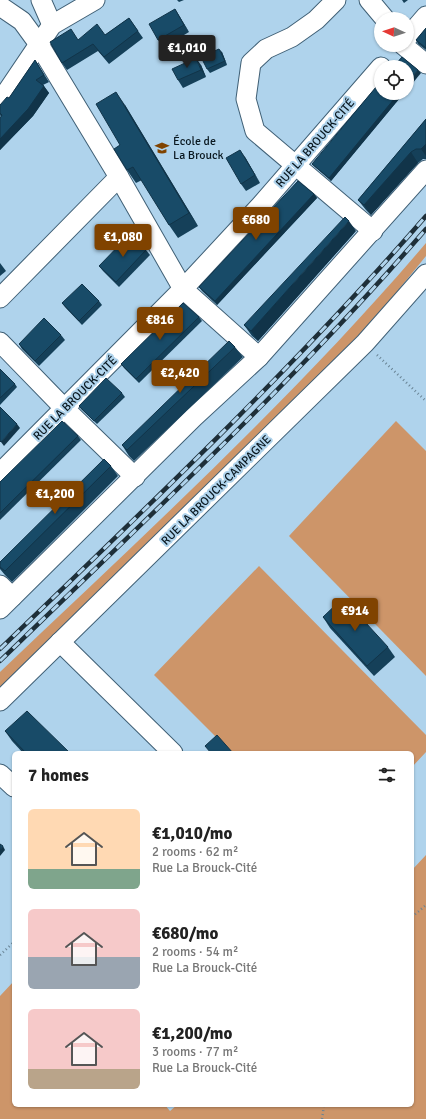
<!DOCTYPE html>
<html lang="en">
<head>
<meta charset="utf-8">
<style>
	body { margin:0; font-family:Signika,sans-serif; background:#f6f6f6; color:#222; height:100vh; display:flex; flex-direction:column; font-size:15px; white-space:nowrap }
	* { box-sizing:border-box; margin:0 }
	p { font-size:13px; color:#767676 }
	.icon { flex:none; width:22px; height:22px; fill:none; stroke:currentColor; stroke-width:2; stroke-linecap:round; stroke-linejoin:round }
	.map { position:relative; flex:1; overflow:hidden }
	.panel { position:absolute; left:12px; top:751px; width:402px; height:356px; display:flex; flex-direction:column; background:#fff; border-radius:6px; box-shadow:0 1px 3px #0004 }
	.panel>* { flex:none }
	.needle { width:26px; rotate:273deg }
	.fabs { position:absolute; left:374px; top:12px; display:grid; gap:8px }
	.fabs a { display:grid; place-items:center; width:40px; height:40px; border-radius:50%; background:#fff; box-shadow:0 1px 3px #0004; font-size:20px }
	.price { position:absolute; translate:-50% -34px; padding:0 9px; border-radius:4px; background:#804300; color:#fff; font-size:13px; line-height:26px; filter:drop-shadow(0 1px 2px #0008) }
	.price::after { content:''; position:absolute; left:50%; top:24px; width:12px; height:9px; margin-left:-6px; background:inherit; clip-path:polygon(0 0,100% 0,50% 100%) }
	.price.active { background:#222; color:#fff }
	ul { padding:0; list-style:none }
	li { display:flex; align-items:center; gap:12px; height:100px; padding:0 16px }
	li span { display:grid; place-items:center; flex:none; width:112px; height:80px; border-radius:6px; color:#555 }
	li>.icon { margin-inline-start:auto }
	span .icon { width:48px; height:48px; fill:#fffc; stroke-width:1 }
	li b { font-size:17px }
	h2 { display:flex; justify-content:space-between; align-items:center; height:48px; padding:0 16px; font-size:17px }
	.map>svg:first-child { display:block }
</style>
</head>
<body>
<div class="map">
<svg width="426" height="1119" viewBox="0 0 426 1119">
	<rect width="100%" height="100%" fill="#afd3ec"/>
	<g fill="#cd9569">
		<path d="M426,243V256L360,337L0,692V672C146,533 296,396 426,243Z"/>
		<path d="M396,421L426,451V676L289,536Z"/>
		<path d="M259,566L426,735V752L412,767V753H232L154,675Z"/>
		<path d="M426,855V1119H0V996L14,981V1105H165L170,1111L177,1105H412V870Z"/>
	</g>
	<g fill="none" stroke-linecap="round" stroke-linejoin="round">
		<defs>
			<g id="minor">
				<path d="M41,0L52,25"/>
				<path d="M336,0L316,20L292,37L266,49L251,63L246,99L255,131L373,231"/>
				<path d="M369,0L385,19"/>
				<path d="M0,6L22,21L38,43L119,177L183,289L259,357"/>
				<path d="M407,38L426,16"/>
				<path d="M403,45L426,64"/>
				<path d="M0,102L52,25L95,0"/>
				<path d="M0,298L119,177"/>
				<path d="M0,342L65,409L135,477"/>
				<path d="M0,473L183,289L261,205L381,67"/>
				<path d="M0,585L12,597"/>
				<path d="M0,609L194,417L259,357L426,170"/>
				<path d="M60,642L173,753"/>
				<path d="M0,701L365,343L426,274"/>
				<path d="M0,774L14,787"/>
			</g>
		</defs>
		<use href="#minor" stroke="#406076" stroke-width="21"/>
		<g stroke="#698495" stroke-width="2.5" stroke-dasharray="1 3" stroke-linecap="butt">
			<path d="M377,355L426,401"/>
			<path d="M412,917L426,905"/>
			<path d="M0,955L14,942"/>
			<path d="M322,1119L324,1105"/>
		</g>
		<use href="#minor" stroke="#fff" stroke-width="19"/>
		<defs>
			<g id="rail">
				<path d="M0,649C146,508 293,369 426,216"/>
				<path d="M0,661C145,520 294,382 426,229"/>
			</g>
		</defs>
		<use href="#rail" stroke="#1e2f39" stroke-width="4.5"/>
		<use href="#rail" stroke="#afd3ec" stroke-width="3" stroke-dasharray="9" stroke-linecap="butt"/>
	</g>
	<g fill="#154059">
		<path d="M177,0H184L179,2Z"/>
		<path d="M402,0H408L404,3Z"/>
		<path d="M175,9L189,32L164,47L158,40Z"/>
		<path d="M129,18L143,38L109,64L98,51L67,70L62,63L78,40L105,35Z"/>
		<path d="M426,28V50L418,44L416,40Z"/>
		<path d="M222,52L227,65L210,73L207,69Z"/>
		<path d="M35,60L49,82L43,85L49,93L33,116L0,150V118L1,117L0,115V105L9,98Z"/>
		<path d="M201,65L206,77L183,88L178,80Z"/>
		<path d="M381,93H404L331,181L315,167L312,164Z"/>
		<path d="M125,105L198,226L178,238L169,225L142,180L136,183L127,170L120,145Z"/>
		<path d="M426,119V159H423L418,163L371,215L366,210L358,200Z"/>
		<path d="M245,157L260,183L246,191L241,184Z"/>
		<path d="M314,194L317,198L217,305L202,291L199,287Z"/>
		<path d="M356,231L258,341L252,336L244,325Z"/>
		<path d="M146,250L150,255L119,287L103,271L99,266Z"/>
		<path d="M0,263L6,271L0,276Z"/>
		<path d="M99,301L102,305L82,325L65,307L62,303Z"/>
		<path d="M199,317L202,321L139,383L124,368L121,364Z"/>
		<path d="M61,335L65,340L39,366L22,349L19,344Z"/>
		<path d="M235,347L243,357L134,461L129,456L122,445Z"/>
		<path d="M0,369L15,384L17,387L0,405Z"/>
		<path d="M122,393L125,397L97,424L81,409L79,406Z"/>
		<path d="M78,436L81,440L0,520V482Z"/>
		<path d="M111,466L118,476L12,582L5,575L0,569V562Z"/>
		<path d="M323,617L388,647L395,657L374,676L330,628Z"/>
		<path d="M5,731L70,753H23L12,741Z"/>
	</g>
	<g fill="#113449">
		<path d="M175,9L180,17L189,32L184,25Z"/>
		<path d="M219,49L222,52L227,65Z"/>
		<path d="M196,58L201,65L206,77L201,70Z"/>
		<path d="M418,70L421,73L407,90V83Z"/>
		<path d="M44,86L49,93L33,116L0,150V139Z"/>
		<path d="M116,92L125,105L198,226L189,213Z"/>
		<path d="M399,93H404L331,181L329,178Z"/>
		<path d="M426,144V156L421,149Z"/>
		<path d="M240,150L245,157L260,183L255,175Z"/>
		<path d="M411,152L418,163L371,215L364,205Z"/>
		<path d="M314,194L317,198L217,305L215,301Z"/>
		<path d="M349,221L356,231L258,341L251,331Z"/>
		<path d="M17,424L20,428L4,446L1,442Z"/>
		<path d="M3,846L5,850L0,856V850Z"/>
	</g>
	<g fill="#184b68" stroke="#113449">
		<path d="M175,9L184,25L158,40L149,24Z"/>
		<path d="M129,18L138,31L104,57L93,44L62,63L50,42L71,29L78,40L97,24L105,35Z"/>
		<path d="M426,28V48L416,40Z"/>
		<path d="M219,49L225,61L207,69L201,57Z"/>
		<path d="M402,57L418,70L407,83V67H393Z"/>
		<path d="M196,58L201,70L178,80L172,69Z"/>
		<path d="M35,60L44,75L36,80L44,86L28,109L0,139V118L2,115L0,113V105L7,97L9,98Z"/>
		<path d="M381,81V93H399L329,178L312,164Z"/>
		<path d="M116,92L189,213L169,225L133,167L127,170L114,149L120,145L96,104Z"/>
		<path d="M426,119V144L421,149H416L411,152L364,205L358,200Z"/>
		<path d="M240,150L255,175L241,184L226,158Z"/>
		<path d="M298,181L314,194L215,301L199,287Z"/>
		<path d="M345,217L349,221L251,331L244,325Z"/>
		<path d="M130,234L146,250L116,282L99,266Z"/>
		<path d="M82,284L99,301L79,321L62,303Z"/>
		<path d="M183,303L199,317L136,379L121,364Z"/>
		<path d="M44,318L61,335L35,361L19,344Z"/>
		<path d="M229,341L235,347L127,450L122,445Z"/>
		<path d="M0,369L15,384L0,398Z"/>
		<path d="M106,378L122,393L94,421L79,406Z"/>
		<path d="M0,407L17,424L1,442L0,441Z"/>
		<path d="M62,421L78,436L0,513V482Z"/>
		<path d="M104,459L111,466L5,571L0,567V562Z"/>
		<path d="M343,598L388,647L367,666L323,617Z"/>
		<path d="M27,711L70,753H26L5,731Z"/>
		<path d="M217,735L233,753H211L205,746Z"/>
		<path d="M0,844L3,846L0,850Z"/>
	</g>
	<defs>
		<symbol id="school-bare" viewBox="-9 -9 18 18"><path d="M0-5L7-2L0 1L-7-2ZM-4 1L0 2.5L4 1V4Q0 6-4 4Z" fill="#804300" stroke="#afd3ec" stroke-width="2.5" paint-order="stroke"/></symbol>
	</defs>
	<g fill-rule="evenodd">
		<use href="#school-bare" x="152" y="138" width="20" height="20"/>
	</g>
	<g text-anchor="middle" stroke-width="4" stroke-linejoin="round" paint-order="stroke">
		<g font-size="12" fill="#0a1820" stroke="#afd3ec" text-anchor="start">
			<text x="173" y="145">École de<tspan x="173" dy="14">La Brouck</tspan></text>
		</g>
		<g font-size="12" fill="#0a1820" stroke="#afd3ec">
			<text transform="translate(315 143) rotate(-49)" y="4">RUE LA BROUCK-CITÉ</text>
			<text transform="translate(75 398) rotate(-45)" y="4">RUE LA BROUCK-CITÉ</text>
			<text transform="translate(216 490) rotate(-45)" y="4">RUE LA BROUCK-CAMPAGNE</text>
		</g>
	</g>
</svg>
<div class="fabs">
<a><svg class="needle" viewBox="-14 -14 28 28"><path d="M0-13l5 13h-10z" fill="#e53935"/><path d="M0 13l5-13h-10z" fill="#767676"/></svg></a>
<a><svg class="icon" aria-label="locate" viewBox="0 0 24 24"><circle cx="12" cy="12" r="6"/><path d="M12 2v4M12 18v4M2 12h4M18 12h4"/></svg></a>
</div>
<b class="price active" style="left:187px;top:69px">€1,010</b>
<b class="price" style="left:256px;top:241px">€680</b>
<b class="price" style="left:123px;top:258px">€1,080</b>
<b class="price" style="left:160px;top:341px">€816</b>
<b class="price" style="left:180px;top:394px">€2,420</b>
<b class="price" style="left:55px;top:515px">€1,200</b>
<b class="price" style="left:355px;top:632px">€914</b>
<section class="panel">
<h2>7 homes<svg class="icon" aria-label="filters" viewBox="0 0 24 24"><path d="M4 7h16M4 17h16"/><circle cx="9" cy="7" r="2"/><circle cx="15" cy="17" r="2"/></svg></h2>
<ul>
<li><span style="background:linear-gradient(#ffd9b3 75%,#7fa58c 0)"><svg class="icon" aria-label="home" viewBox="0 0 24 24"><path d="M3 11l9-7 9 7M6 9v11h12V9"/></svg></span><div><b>€1,010/mo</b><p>2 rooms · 62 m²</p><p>Rue La Brouck-Cité</p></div></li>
<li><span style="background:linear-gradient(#f6c9c9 60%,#9aa5b1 0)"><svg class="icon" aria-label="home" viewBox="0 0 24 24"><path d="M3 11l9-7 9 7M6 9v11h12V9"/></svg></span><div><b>€680/mo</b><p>2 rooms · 54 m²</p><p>Rue La Brouck-Cité</p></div></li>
<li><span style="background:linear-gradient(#f6c9c9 75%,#b9a48a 0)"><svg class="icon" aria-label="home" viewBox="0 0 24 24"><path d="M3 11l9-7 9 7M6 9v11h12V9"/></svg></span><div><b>€1,200/mo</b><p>3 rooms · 77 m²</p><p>Rue La Brouck-Cité</p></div></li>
</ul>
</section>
</div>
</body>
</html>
